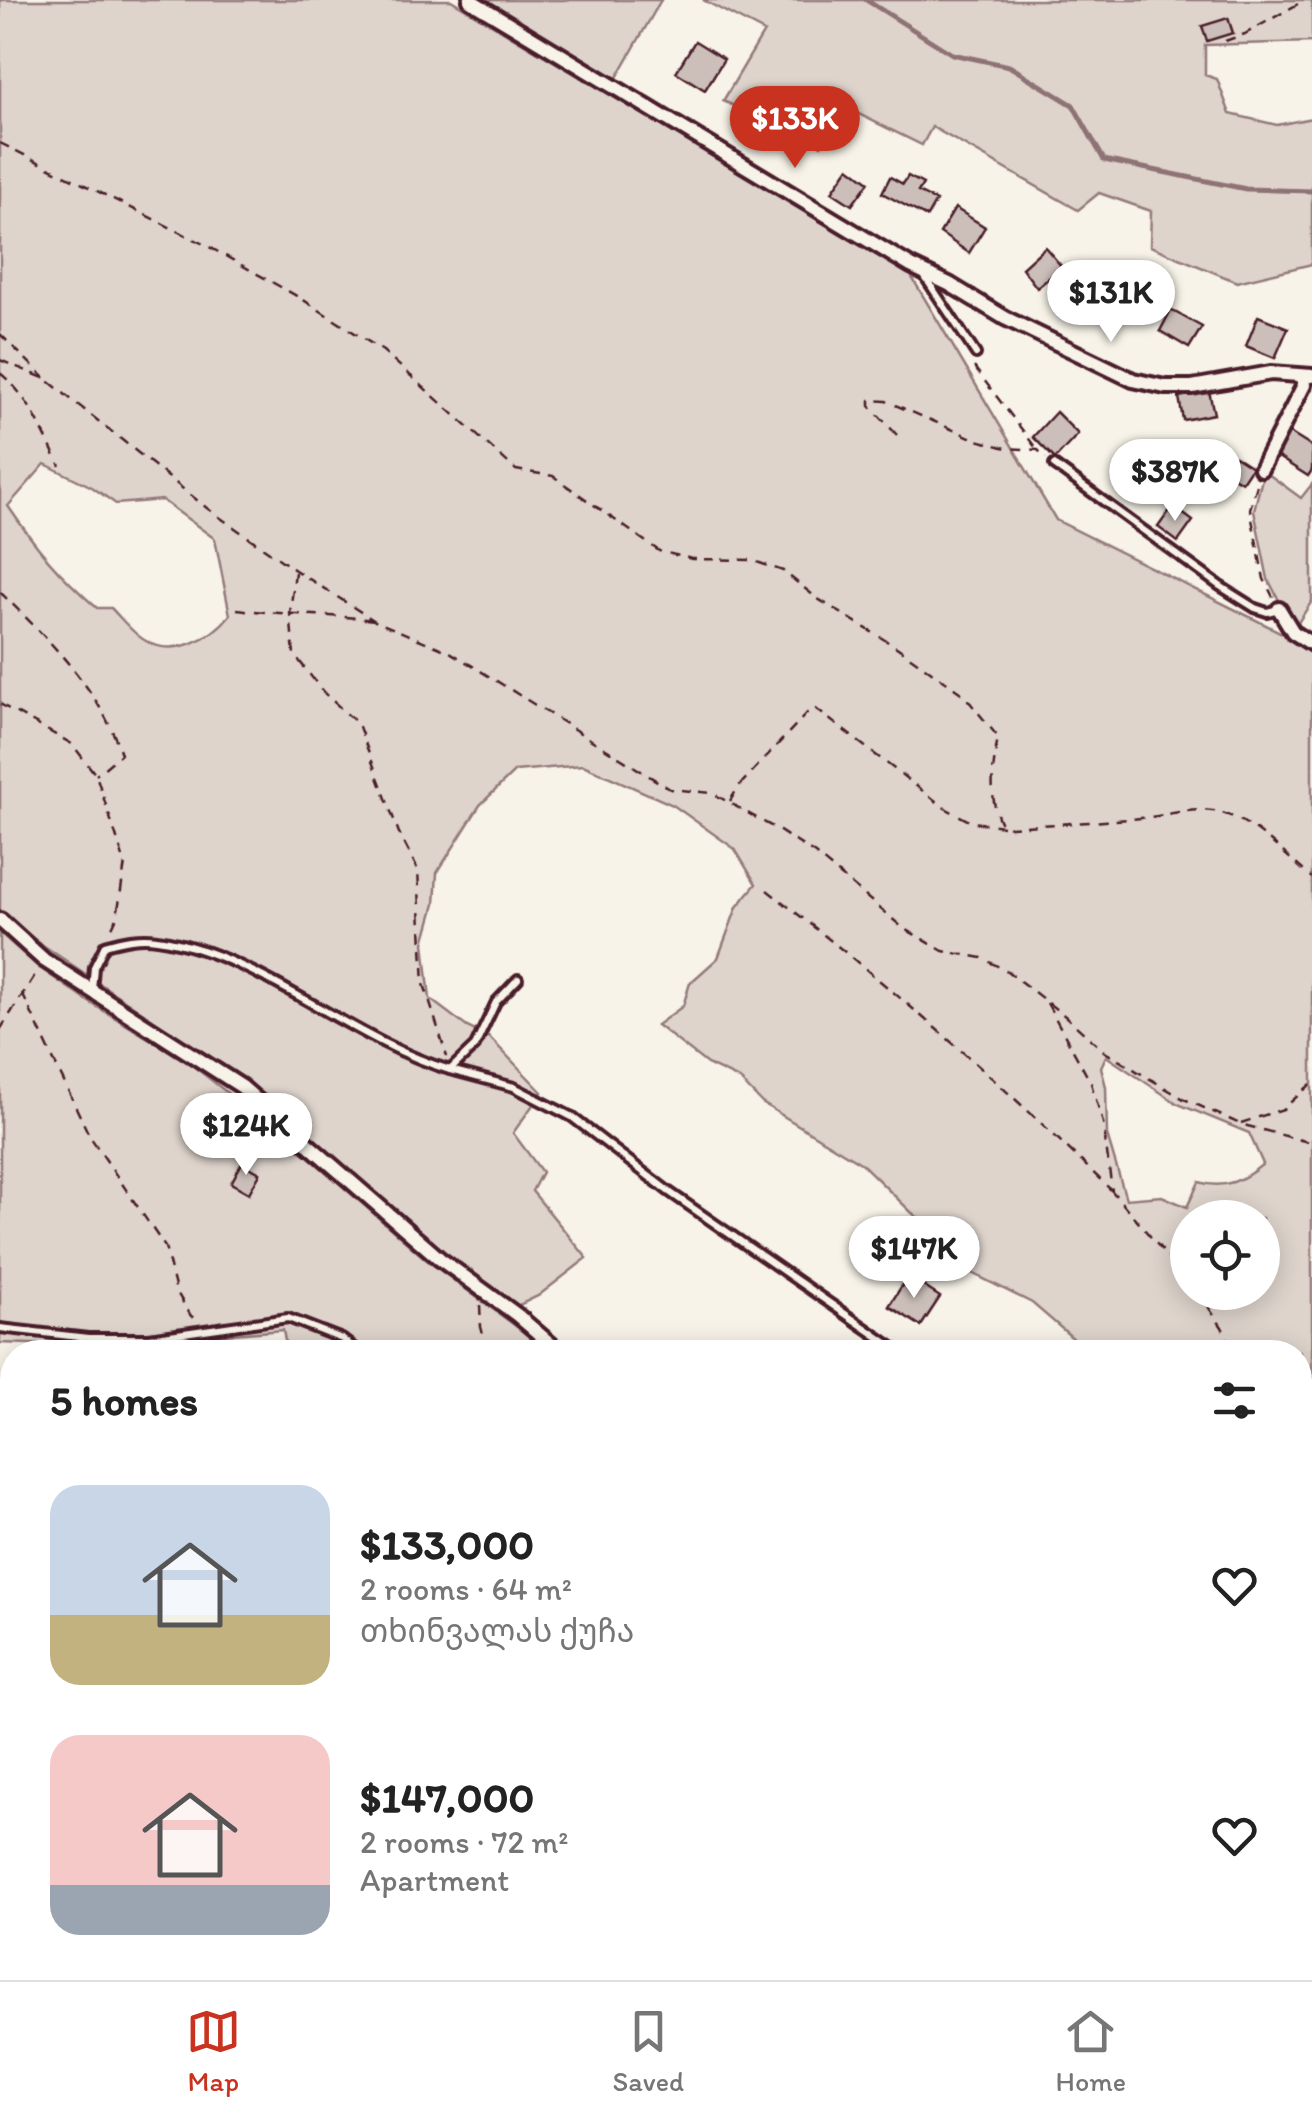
<!DOCTYPE html>
<html lang="en">
<head>
<meta charset="utf-8">
<style>
	body { margin:0; font-family:Itim,"Noto Sans Georgian",sans-serif; background:#f6f6f6; color:#222; height:100vh; display:flex; flex-direction:column; font-size:38px; white-space:nowrap }
	* { box-sizing:border-box; margin:0 }
	p { font-size:32px; color:#767676 }
	.icon { flex:none; width:55px; height:55px; fill:none; stroke:currentColor; stroke-width:2; stroke-linecap:round; stroke-linejoin:round }
	.map { position:relative; flex:1; overflow:hidden }
	.side { position:absolute; left:0px; top:1340px; width:1312px; height:640px; display:flex; flex-direction:column; background:#fff; border-radius:40px 40px 0 0; box-shadow:0 5px 25px #0003 }
	.side>* { flex:none }
	.controls { position:absolute; left:1170px; top:1200px; display:grid; gap:20px }
	.controls a { display:grid; place-items:center; width:110px; height:110px; border-radius:50%; background:#fff; box-shadow:0 5px 25px #0003; font-size:50px }
	.price { position:absolute; translate:-50% -85px; padding:0 22px; border-radius:35px; background:#fff; color:#222; font-size:32px; line-height:65px; filter:drop-shadow(0 2px 5px #0008) }
	.price::after { content:''; position:absolute; left:50%; top:60px; width:30px; height:22px; margin-left:-15px; background:inherit; clip-path:polygon(0 0,100% 0,50% 100%) }
	.price.active { background:#c8321e; color:#fff }
	ul { padding:0; list-style:none }
	li { display:flex; align-items:center; gap:30px; height:250px; padding:0 50px }
	li span { display:grid; place-items:center; flex:none; width:280px; height:200px; border-radius:30px; color:#555 }
	li>.icon { margin-inline-start:auto }
	span .icon { width:120px; height:120px; fill:#fffc; stroke-width:1 }
	li b { font-size:42px }
	h2 { display:flex; justify-content:space-between; align-items:center; height:120px; padding:0 50px; font-size:42px }
	.tabs { display:flex; justify-content:space-around; align-items:center; height:140px; border-top:2px solid #e0e0e0; background:#fff; font-size:28px; color:#767676 }
	.tabs a { display:grid; justify-items:center; gap:5px }
	.tabs .active { color:#c8321e }
	.map>svg:first-child { display:block }
</style>
</head>
<body>
<div class="map">
<svg width="1312" height="1980" viewBox="0 0 1312 1980">
	<rect width="100%" height="100%" fill="#f7f3e8"/>
	<filter id="ink" filterUnits="userSpaceOnUse"><feTurbulence type="fractalNoise" baseFrequency=".01" numOctaves="2"/><feDisplacementMap in="SourceGraphic" scale="20" xChannelSelector="R" yChannelSelector="G"/><feConvolveMatrix kernelMatrix="1 2 1 2 8 2 1 2 1" color-interpolation-filters="sRGB"/></filter>
	<g filter="url(#ink)">
		<g fill="#ded4cc" stroke="#947a7c" stroke-width="2.5" fill-rule="evenodd">
			<path d="M0,0H451L910,274L1056,520L1312,648V1566L1300,1558V1352H1142L1123,1342L1118,1352H1084L1082,1346L1032,1303L952,1263L945,1240L911,1212L862,1164L762,1103L739,1079L707,1064L657,1025L683,1006L690,983L718,958L737,907L756,884L735,849L673,805L583,765L515,771L480,805L437,873L435,904L424,943L430,999L467,1027L490,1038L542,1092L513,1133L542,1172L532,1191L587,1258L538,1296L515,1307L447,1254L250,1085L13,925L0,912ZM45,464L92,487L116,504L162,500L215,539L230,615C212,638 174,658 146,641C133,634 121,618 111,608H97C58,574 37,549 8,506ZM1106,1056L1178,1104L1249,1133L1263,1164C1244,1180 1224,1190 1199,1182L1187,1207L1162,1196L1126,1199L1107,1135L1106,1087L1101,1067ZM1188,1218H1262V1292H1188Z"/>
			<path d="M484,0H661L615,81Z"/>
			<path d="M703,0H1312V42L1205,45V75L1217,79L1230,114L1277,125L1312,118V264L1237,282L1150,246L1151,211L1099,193L1078,210L932,127L922,145L842,106L821,145L723,101L764,32Z"/>
			<path d="M1264,471L1301,498L1312,484V601L1294,629L1268,579L1254,510Z"/>
			<path d="M0,933L37,966L86,1000L192,1065L309,1157L429,1262L551,1352H287L283,1330L171,1339L173,1352H94L92,1346L0,1343Z"/>
			<path d="M0,1570L12,1596V1661L0,1631Z"/>
			<path d="M1300,1608L1312,1615V1769L1300,1760Z"/>
			<path d="M12,1735V1939L0,1911V1736Z"/>
			<path d="M27,1968H84L95,1980H33Z"/>
			<path d="M397,1968H512C483,1980 429,1980 397,1968Z"/>
			<path d="M541,1968H862L885,1980H538Z"/>
			<path d="M1041,1968H1117L1145,1980H1069Z"/>
		</g>
		<g fill="none" stroke-linecap="round" stroke-linejoin="round">
			<g stroke="#8e7275" stroke-width="5">
				<path d="M866,0L952,54L1009,66L1073,105L1104,160L1246,189L1312,191"/>
				<path d="M0,1604L12,1633"/>
				<path d="M50,1968L52,1980"/>
			</g>
		</g>
		<g fill="#ccbfb9" stroke="#4a1f2b" stroke-width="2.5">
			<path d="M1228,18L1233,33L1207,41L1202,26Z"/>
			<path d="M695,41L724,59L705,90L676,72Z"/>
			<path d="M849,167L869,182L852,205L832,192Z"/>
			<path d="M908,176L923,184L918,192L936,201L927,217L882,193L890,177L903,184Z"/>
			<path d="M955,208L985,227L969,253L940,233Z"/>
			<path d="M1045,247L1062,267L1037,288L1022,268Z"/>
			<path d="M1171,310L1202,327L1189,348L1160,331Z"/>
			<path d="M1258,316L1288,328L1275,358L1246,346Z"/>
			<path d="M1209,391L1214,414L1183,420L1179,397Z"/>
			<path d="M1056,412L1078,434L1055,459L1033,437Z"/>
			<path d="M1288,432L1312,447V470L1308,476L1275,455Z"/>
			<path d="M1235,456L1252,467L1242,482L1225,472Z"/>
			<path d="M1173,506L1193,521L1178,542L1158,527Z"/>
			<path d="M242,1163L260,1173L249,1193L231,1183Z"/>
			<path d="M908,1276L940,1297L921,1326L889,1306Z"/>
		</g>
		<g fill="none" stroke-linecap="round" stroke-linejoin="round">
			<defs>
				<g id="lane">
					<path d="M925,277L976,354"/>
					<path d="M1054,465L1220,586L1255,608L1267,612L1279,609"/>
					<path d="M92,990L94,967L105,945C122,940 139,936 157,939C257,953 349,1040 450,1070L475,1046L496,1002L518,979"/>
					<path d="M450,1070L514,1087L572,1117L668,1191L900,1352"/>
					<path d="M0,1328L88,1338H149L288,1318L342,1339L359,1352"/>
					<path d="M0,1965L12,1959"/>
					<path d="M654,1968L669,1980"/>
					<path d="M876,1968L897,1980"/>
					<path d="M197,1980L221,1968"/>
				</g>
				<g id="street">
					<path d="M470,0L911,266L949,284L1005,318L1133,380L1165,387H1192L1271,373L1312,376"/>
					<path d="M1261,469L1304,385L1303,377"/>
					<path d="M1279,609L1293,632L1312,644"/>
					<path d="M0,920L44,960L242,1087L440,1259L517,1315L560,1352"/>
					<path d="M0,1549L12,1577"/>
					<path d="M0,1729L12,1728"/>
					<path d="M1300,1770L1312,1779"/>
					<path d="M0,1928L12,1954"/>
					<path d="M19,1968L25,1980"/>
					<path d="M384,1968L409,1980"/>
					<path d="M1133,1968L1159,1980"/>
					<path d="M509,1980L524,1968"/>
				</g>
			</defs>
			<use href="#lane" stroke="#4a1f2b" stroke-width="14"/>
			<use href="#street" stroke="#4a1f2b" stroke-width="20"/>
			<g stroke="#4a1f2b" stroke-width="2.5" stroke-dasharray="10 8" stroke-linecap="butt">
				<path d="M1225,41L1245,34L1305,0"/>
				<path d="M0,143L204,244L302,299L383,351L516,470L553,476L659,551L692,559L751,560L783,571L818,599L898,648L964,695L998,737C993,767 988,794 1000,822L1010,827C1053,824 1097,822 1141,818C1170,816 1196,804 1225,814C1257,824 1287,857 1312,878"/>
				<path d="M0,334L45,378"/>
				<path d="M0,360L46,379L208,509L295,570L375,621L450,652L670,789L712,793L778,830L815,854L902,927L943,951L982,958L1007,971L1065,1016L1105,1052L1182,1098L1240,1124L1312,1143"/>
				<path d="M974,367L1036,448"/>
				<path d="M0,373C30,397 43,433 60,466"/>
				<path d="M897,435L870,406V400L886,401L977,440L1006,448L1038,450L1046,458"/>
				<path d="M1257,485L1250,509L1264,579L1273,597"/>
				<path d="M295,572L290,613L294,654L324,693L358,724L399,833L418,870L424,984L447,1057"/>
				<path d="M0,592C47,638 101,690 121,754L96,775"/>
				<path d="M237,609C283,615 328,614 374,620"/>
				<path d="M0,704L72,744L96,775L125,863L117,917L111,930"/>
				<path d="M730,801L739,786L807,713L816,709L945,808L971,822L1003,826"/>
				<path d="M767,890C888,984 1003,1084 1112,1191"/>
				<path d="M22,993L89,1135L165,1247L176,1291L191,1316L198,1320"/>
				<path d="M1047,1003L1091,1083L1103,1123L1112,1191L1188,1281"/>
				<path d="M0,1030L37,972"/>
				<path d="M1241,1123L1283,1109L1312,1083"/>
				<path d="M1198,1292L1222,1327L1234,1352"/>
				<path d="M480,1305L481,1327L488,1352"/>
				<path d="M1300,1525L1312,1533"/>
			</g>
			<use href="#lane" stroke="#f7f3e8" stroke-width="6"/>
			<use href="#street" stroke="#f7f3e8" stroke-width="12"/>
		</g>
	</g>
</svg>
<div class="controls">
<a><svg class="icon" aria-label="locate" viewBox="0 0 24 24"><circle cx="12" cy="12" r="6"/><path d="M12 2v4M12 18v4M2 12h4M18 12h4"/></svg></a>
</div>
<b class="price active" style="left:795px;top:171px">$133K</b>
<b class="price" style="left:1111px;top:345px">$131K</b>
<b class="price" style="left:1175px;top:524px">$387K</b>
<b class="price" style="left:246px;top:1178px">$124K</b>
<b class="price" style="left:914px;top:1301px">$147K</b>
<section class="side">
<h2>5 homes<svg class="icon" aria-label="filters" viewBox="0 0 24 24"><path d="M4 7h16M4 17h16"/><circle cx="9" cy="7" r="2"/><circle cx="15" cy="17" r="2"/></svg></h2>
<ul>
<li><span style="background:linear-gradient(#c9d6e8 65%,#c2b280 0)"><svg class="icon" aria-label="home" viewBox="0 0 24 24"><path d="M3 11l9-7 9 7M6 9v11h12V9"/></svg></span><div><b>$133,000</b><p>2 rooms · 64 m²</p><p>თხინვალას ქუჩა</p></div><svg class="icon" aria-label="heart" viewBox="0 0 24 24"><path d="M12 20l-8-8c-3-5 5-10 8-4 3-6 11-1 8 4z"/></svg></li>
<li><span style="background:linear-gradient(#f6c9c9 75%,#9aa5b1 0)"><svg class="icon" aria-label="home" viewBox="0 0 24 24"><path d="M3 11l9-7 9 7M6 9v11h12V9"/></svg></span><div><b>$147,000</b><p>2 rooms · 72 m²</p><p>Apartment</p></div><svg class="icon" aria-label="heart" viewBox="0 0 24 24"><path d="M12 20l-8-8c-3-5 5-10 8-4 3-6 11-1 8 4z"/></svg></li>
</ul>
</section>
</div>
<nav class="tabs">
<a class="active"><svg class="icon" aria-label="map" viewBox="0 0 24 24"><path d="M3 6l6-2 6 2 6-2v14l-6 2-6-2-6 2zM9 4v14M15 6v14"/></svg>Map</a>
<a><svg class="icon" aria-label="saved" viewBox="0 0 24 24"><path d="M7 4h10v16l-5-4-5 4z"/></svg>Saved</a>
<a><svg class="icon" aria-label="home" viewBox="0 0 24 24"><path d="M3 11l9-7 9 7M6 9v11h12V9"/></svg>Home</a>
</nav>
</body>
</html>
